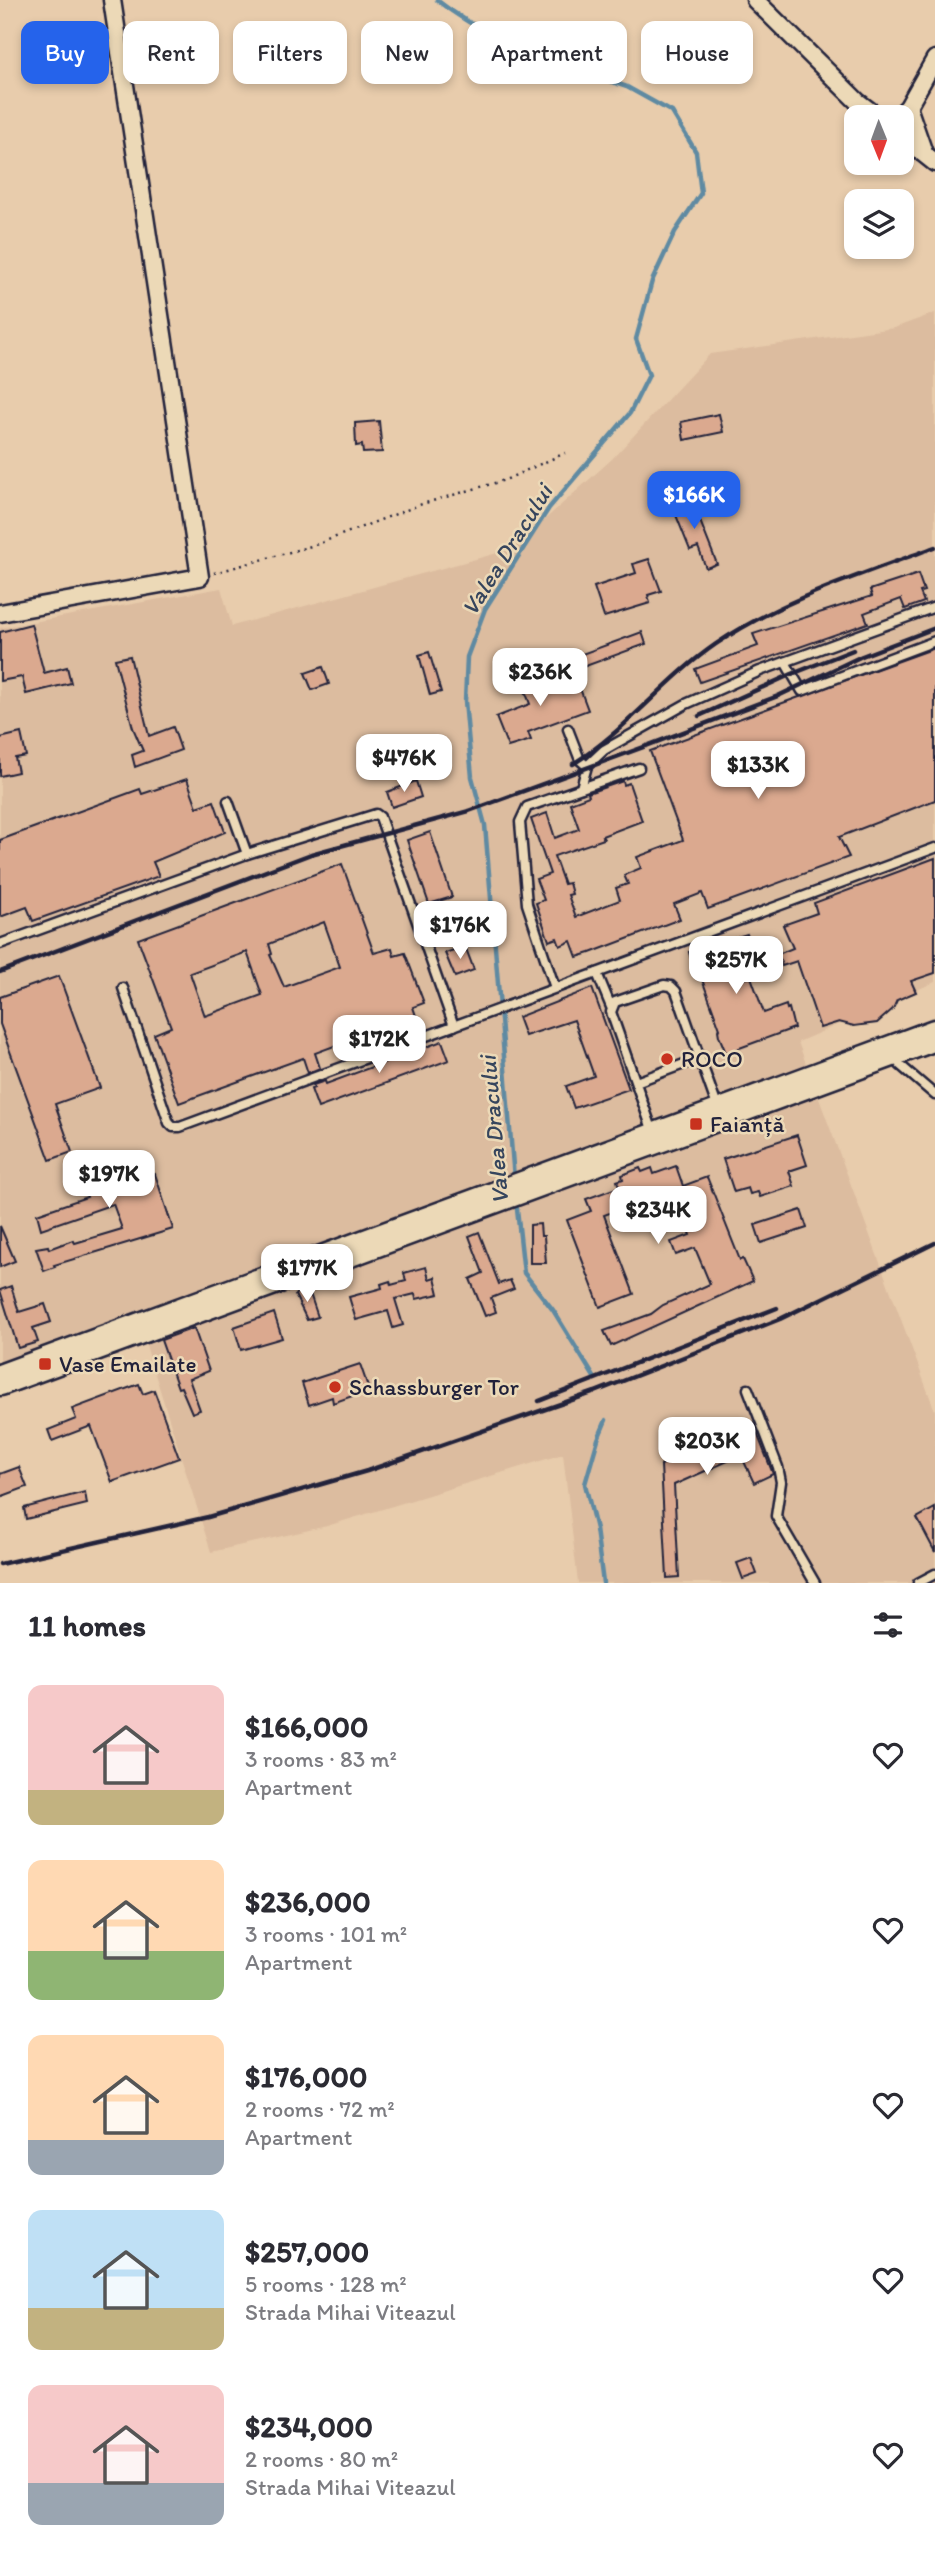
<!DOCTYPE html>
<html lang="en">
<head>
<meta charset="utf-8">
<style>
	body { margin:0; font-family:Itim,sans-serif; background:#f7f7f7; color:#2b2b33; height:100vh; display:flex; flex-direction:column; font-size:26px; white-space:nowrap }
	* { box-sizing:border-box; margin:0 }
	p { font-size:23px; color:#7c7c81 }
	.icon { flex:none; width:38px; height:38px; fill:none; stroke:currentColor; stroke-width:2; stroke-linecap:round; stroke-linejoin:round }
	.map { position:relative; height:1583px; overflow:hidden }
	.panel { display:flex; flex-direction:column; background:#fff; flex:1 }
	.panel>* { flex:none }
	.guide { position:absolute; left:21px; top:21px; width:894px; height:63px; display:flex; gap:14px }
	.needle { width:46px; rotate:179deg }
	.buttons { position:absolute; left:844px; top:105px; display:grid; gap:14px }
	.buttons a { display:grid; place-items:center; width:70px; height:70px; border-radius:14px; background:#fff; box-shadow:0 4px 10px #0003; font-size:35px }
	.price { position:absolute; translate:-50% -60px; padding:0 16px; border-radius:14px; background:#fff; color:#222; font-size:23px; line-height:46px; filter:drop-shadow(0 2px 4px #0008) }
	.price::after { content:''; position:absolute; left:50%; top:42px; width:21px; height:16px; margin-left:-10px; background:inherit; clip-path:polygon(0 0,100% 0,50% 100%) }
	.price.on { background:#2563eb; color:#fff }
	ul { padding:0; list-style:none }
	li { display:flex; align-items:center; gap:21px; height:175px; padding:0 28px }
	li span { display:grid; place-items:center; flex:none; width:196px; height:140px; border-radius:14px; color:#555 }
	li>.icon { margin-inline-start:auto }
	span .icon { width:84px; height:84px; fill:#fffc; stroke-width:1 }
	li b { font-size:30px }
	h2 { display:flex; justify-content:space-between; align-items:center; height:84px; padding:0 28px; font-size:30px }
	.pill { padding:0 24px; border-radius:14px; background:#fff; box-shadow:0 4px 10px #0003; font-size:24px; line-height:63px }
	.pill.on { background:#2563eb; color:#fff }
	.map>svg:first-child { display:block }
</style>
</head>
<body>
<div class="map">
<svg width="935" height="1583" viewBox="0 0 935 1583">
	<rect width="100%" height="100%" fill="#e8ccac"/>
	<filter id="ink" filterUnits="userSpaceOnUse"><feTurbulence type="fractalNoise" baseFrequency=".0143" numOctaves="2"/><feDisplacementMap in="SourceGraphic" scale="14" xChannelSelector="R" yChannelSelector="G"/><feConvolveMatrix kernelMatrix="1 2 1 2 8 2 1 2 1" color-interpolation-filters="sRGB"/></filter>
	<g filter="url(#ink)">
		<path fill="#dcbc9f" d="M935,313V982L798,1042L935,1411V1583H578L563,1454L327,1526L211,1552L138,1320L0,1371V628L221,588L232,626L512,549L612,459L710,354L894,328Z"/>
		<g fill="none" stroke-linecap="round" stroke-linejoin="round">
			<g stroke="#5e8aa2" stroke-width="4.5">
				<path d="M437,0C455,15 525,58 546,59L627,87L672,112L696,152L701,193L675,232L652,281L636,339L649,375L630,413L549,508L485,609L467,657L465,701L472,777L485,825L514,1178"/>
				<path d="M516,1200L524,1273L553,1310L594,1377"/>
				<path d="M603,1583L596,1529L585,1484L598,1439L606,1420"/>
			</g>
		</g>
		<g fill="#dba98f" stroke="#22223b" stroke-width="2" fill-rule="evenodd">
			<path d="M719,414L723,432L684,440L681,422Z"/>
			<path d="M379,421L382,452L363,453L362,445L356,446L355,423Z"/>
			<path d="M691,498L717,564L706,568L698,547L690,550L672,505Z"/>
			<path d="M649,559L661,591L648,595L650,603L604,617L594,587L636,573L633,564Z"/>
			<path d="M918,574L924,591L920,592L924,602L905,609L901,599L864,613L868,623L700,682L695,669L758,646L753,634L872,596L870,590Z"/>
			<path d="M31,624L44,673L67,667L71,683L26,694L22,677L0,681V632Z"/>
			<path d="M642,632L646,644L583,667L579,655Z"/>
			<path d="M935,648V800L839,837L849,857L708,909L702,893L674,904L680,919L590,953L577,957L571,941L560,946L557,938L549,941L536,903L544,900L536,879L550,874L531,819L547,813L555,838L579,829L570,803L589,796L588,793L623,781L624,785L629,783L642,821L602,836L604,839L554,856L564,884L569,883L572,894L568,895L576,917L620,900L616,888L628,884L624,875L641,868L637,857L683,840L650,751Z"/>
			<path d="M429,652L441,692L430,695L419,655Z"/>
			<path d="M130,656L149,736L173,727L181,750L135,767L132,755L143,751L133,728L115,659Z"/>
			<path d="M323,667L329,684L312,690L305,673Z"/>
			<path d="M552,669L561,693L579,686L588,710L528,732L531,740L508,747L496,717L530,704L521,680Z"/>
			<path d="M21,733L26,756L15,758L18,772L0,776V738Z"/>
			<path d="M187,779L197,807L214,801L225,832L153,862L159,876L33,921L27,907L0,917V840L140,789L142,794Z"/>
			<path d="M416,781L421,797L392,807L387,792Z"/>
			<path d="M430,832L452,897L429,904L407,840Z"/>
			<path d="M935,858V973L911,981L916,992L897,1000L893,1009L877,1023L854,1026L839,1022L820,1028L797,961L782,966L778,954L793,948L783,925L817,913L814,903Z"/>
			<path d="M342,864L374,953L392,948L394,956L405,953L424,1003L413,1007L416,1016L315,1053L320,1068L308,1073L303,1058L179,1103L154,1034L171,1027L138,939ZM324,922L340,967L284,987L270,955L272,954L269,944ZM247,952L262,995L205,1016L190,973Z"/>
			<path d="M747,934L753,951L734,958L742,979L751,977L764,1013L786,1005L787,1009L789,1008L794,1028L726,1053L719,1036L718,1030L720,1029L700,974L697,975L694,970L689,952Z"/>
			<path d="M465,946L474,970L455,977L445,953Z"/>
			<path d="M59,976L100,1088L55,1104L72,1152L50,1160L0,1024V997Z"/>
			<path d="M592,988L629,1089L574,1108L566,1086L594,1076L574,1020L525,1036L518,1017Z"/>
			<path d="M442,1041L449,1060L318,1108L311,1089L314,1088L313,1085L325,1081L326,1084Z"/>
			<path d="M797,1135L807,1165L789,1171L794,1186L760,1197L758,1192L750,1194L748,1188L734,1192L723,1159Z"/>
			<path d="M123,1153L133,1181L155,1174L173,1229L54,1265L55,1267L44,1271L36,1248L48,1246L49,1249L73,1240L75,1243L122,1229L113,1204L41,1229L37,1214L87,1197L77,1170Z"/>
			<path d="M676,1166L683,1186L707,1177L740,1260L743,1259L753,1281L611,1346L604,1331L651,1314L663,1305L710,1284L695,1248L676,1255L671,1242L690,1235L680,1210L685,1208L678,1188L604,1215L634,1294L600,1307L567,1220L591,1211L586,1199L619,1187L617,1181L623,1179L622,1175L640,1168L642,1172L652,1168L654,1174Z"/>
			<path d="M801,1210L807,1228L761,1243L755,1225Z"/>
			<path d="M540,1224L541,1236H544L546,1263H530V1225Z"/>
			<path d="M0,1226L15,1261L0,1267Z"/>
			<path d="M479,1232L499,1284L510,1280L514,1289L491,1298L496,1312L485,1316L470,1279L483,1273L469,1236Z"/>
			<path d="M426,1267L429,1279L435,1277L439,1294L416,1299L415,1294L395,1299L403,1325L393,1328L388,1311L356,1320L349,1297L382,1288L381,1284L390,1281L391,1285L406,1281L404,1273Z"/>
			<path d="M11,1286L19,1312L45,1304L51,1322L33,1328L38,1342L18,1348L0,1290Z"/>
			<path d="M308,1288L318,1317L307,1320L295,1295L298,1291Z"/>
			<path d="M274,1313L282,1338L241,1350L234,1327Z"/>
			<path d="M194,1328L209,1371L189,1379L200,1410L192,1413L181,1387L178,1388L161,1340Z"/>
			<path d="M360,1364L369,1390L333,1403L332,1397L309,1405L302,1383Z"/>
			<path d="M139,1384L143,1394L154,1390L179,1458L112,1482L91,1426L52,1441L48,1430L76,1419L72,1409Z"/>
			<path d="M753,1423L773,1474L754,1483L741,1455L674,1485L679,1577L667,1578L661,1465Z"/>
			<path d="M19,1467L27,1487L0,1497V1474Z"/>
			<path d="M85,1492L87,1504L26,1519L24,1508Z"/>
			<path d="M935,1508V1552L917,1518Z"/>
			<path d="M751,1558L757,1574L743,1579L737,1563Z"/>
		</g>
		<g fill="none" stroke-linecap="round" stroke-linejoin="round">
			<defs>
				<g id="lane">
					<path d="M785,662L802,691L935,641"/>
					<path d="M568,729L580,760L587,766"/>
					<path d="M581,788L587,766L604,750L686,704L760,671L935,607"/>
					<path d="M228,801L247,854"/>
					<path d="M0,944L247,854L376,814L380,817L454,1026"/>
					<path d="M597,973L611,1007"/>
					<path d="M123,988L169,1123L173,1127H180L935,848"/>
					<path d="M555,988L527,904L520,822L527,807L639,768"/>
					<path d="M895,1057L900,1065L935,1095"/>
					<path d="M636,1082L700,1058"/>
					<path d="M653,1132L611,1012L615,1002L664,985L671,986L676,991L718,1109"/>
					<path d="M748,1389L778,1467L781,1482L776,1516L815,1583"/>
					<path d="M918,1583L935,1574"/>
				</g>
				<g id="street">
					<path d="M755,0L858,102L878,117"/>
					<path d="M908,107L924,153"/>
					<path d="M898,117L908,107L935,59"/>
					<path d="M901,136L935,163"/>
					<path d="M0,613L200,577L112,0"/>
				</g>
				<path id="highway" d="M0,1380L935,1035"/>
			</defs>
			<use href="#lane" stroke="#22223b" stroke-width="13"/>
			<use href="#street" stroke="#22223b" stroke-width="21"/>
			<use href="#highway" stroke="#22223b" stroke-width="35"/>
			<path stroke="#22223b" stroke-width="2.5" stroke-dasharray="2 5" stroke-linecap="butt" d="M214,573L315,545L422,504L505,480L565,453"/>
			<use href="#lane" stroke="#ecd9b7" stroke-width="8"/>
			<use href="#street" stroke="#ecd9b7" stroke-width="16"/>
			<use href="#highway" stroke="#ecd9b7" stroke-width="30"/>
			<g stroke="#22223b" stroke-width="4.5">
				<path d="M699,716L792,674L853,650"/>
				<path d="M573,764C626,731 665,679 716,644C782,599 861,575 935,547"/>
				<path d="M0,972L311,854L469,811L641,748L778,696L862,656L935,628"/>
				<path d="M539,1401L777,1308"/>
				<path d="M0,1564L208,1517L367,1471L595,1392L780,1319L935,1243"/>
			</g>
		</g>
	</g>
	<g fill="#c8321e" stroke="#ecd9b7" stroke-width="2.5">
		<circle cx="667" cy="1059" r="7"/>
		<rect x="689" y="1117" width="14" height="14" rx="3.5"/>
		<rect x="38" y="1357" width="14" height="14" rx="3.5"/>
		<circle cx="335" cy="1387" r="7"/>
	</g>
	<g text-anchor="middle" stroke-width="5" stroke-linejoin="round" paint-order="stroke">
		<g font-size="23" fill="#22223b" stroke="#ecd9b7" text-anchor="start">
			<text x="681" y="1067">ROCO</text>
			<text x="710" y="1132">Faianță</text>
			<text x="59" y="1372">Vase Emailate</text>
			<text x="349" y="1395">Schassburger Tor</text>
		</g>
		<g font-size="24" font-style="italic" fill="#36455d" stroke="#ecd9b7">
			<text transform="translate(507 550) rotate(-58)" y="8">Valea Dracului</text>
			<text transform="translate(494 1130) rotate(-95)" y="8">Valea Dracului</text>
		</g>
	</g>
</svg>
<div class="buttons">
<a><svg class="needle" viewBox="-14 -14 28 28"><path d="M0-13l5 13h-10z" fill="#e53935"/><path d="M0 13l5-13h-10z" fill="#7c7c81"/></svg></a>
<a><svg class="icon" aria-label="layers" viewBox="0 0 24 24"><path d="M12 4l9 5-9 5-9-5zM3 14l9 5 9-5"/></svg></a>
</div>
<b class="price on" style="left:694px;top:531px">$166K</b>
<b class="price" style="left:540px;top:708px">$236K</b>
<b class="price" style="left:404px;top:794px">$476K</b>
<b class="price" style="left:758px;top:801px">$133K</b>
<b class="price" style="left:460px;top:961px">$176K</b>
<b class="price" style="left:736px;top:996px">$257K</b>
<b class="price" style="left:379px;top:1075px">$172K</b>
<b class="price" style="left:109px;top:1210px">$197K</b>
<b class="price" style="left:658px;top:1246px">$234K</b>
<b class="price" style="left:307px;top:1304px">$177K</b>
<b class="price" style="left:707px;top:1477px">$203K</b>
<div class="guide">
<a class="pill on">Buy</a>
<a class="pill">Rent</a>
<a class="pill">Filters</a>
<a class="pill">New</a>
<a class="pill">Apartment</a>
<a class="pill">House</a>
</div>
</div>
<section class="panel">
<h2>11 homes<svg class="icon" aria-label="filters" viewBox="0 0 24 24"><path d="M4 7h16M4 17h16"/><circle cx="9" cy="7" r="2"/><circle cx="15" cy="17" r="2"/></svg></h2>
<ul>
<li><span style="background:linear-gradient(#f6c9c9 75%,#c2b280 0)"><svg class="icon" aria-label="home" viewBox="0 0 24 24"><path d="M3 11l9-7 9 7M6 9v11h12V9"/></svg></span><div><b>$166,000</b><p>3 rooms · 83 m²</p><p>Apartment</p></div><svg class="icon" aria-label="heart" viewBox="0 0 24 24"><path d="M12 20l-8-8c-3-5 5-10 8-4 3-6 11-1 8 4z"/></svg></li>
<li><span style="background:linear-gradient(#ffd9b3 65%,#8fb573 0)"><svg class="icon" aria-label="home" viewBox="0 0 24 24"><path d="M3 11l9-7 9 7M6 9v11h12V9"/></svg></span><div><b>$236,000</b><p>3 rooms · 101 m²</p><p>Apartment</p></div><svg class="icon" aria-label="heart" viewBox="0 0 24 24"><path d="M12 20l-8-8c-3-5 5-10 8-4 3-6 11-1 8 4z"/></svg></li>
<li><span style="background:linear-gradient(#ffd9b3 75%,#9aa5b1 0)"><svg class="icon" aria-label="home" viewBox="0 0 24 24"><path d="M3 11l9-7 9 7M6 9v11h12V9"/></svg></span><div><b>$176,000</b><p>2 rooms · 72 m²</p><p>Apartment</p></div><svg class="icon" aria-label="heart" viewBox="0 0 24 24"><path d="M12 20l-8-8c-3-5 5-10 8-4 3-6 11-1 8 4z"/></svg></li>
<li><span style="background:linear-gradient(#bfe0f5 70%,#c2b280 0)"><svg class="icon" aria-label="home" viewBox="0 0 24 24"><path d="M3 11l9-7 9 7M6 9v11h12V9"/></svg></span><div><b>$257,000</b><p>5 rooms · 128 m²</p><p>Strada Mihai Viteazul</p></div><svg class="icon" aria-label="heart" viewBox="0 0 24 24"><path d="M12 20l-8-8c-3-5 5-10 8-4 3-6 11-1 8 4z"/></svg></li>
<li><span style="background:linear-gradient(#f6c9c9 70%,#9aa5b1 0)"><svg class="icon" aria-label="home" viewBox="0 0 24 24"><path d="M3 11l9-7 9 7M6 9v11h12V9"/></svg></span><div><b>$234,000</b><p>2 rooms · 80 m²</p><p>Strada Mihai Viteazul</p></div><svg class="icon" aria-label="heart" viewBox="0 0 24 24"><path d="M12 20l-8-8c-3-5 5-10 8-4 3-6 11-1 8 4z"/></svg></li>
</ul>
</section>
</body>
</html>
